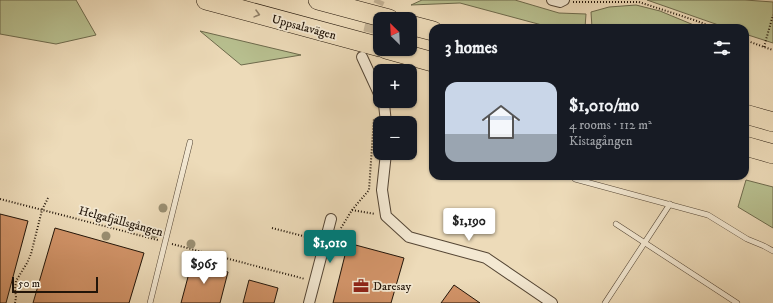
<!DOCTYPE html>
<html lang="en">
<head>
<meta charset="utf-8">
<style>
	body { margin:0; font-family:"IM FELL DW Pica",serif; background:#242831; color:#f1f3f6; height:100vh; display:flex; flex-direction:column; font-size:15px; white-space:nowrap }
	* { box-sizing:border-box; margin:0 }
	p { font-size:13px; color:#9ea1a6 }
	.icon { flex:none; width:22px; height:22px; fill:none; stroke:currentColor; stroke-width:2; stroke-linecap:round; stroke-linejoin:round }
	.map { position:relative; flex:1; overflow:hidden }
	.sheet { position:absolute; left:429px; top:24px; width:320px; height:156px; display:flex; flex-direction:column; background:#171b24; border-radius:12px; box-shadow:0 1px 3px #0004 }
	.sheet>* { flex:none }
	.needle { width:26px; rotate:336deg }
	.fabs { position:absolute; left:373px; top:12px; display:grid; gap:8px }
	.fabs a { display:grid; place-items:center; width:44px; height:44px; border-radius:8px; background:#171b24; box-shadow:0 1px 3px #0004; font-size:20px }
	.scale { position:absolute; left:12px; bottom:10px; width:86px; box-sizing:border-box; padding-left:4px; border:2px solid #221509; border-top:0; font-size:11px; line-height:14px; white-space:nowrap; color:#221509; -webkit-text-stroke:3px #f3e8d2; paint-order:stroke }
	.price { position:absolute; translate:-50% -34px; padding:0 9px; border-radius:4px; background:#fff; color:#222; font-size:13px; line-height:26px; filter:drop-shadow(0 1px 2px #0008) }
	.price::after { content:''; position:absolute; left:50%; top:24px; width:12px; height:9px; margin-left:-6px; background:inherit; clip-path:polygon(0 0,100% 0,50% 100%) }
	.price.on { background:#0f766e; color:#fff }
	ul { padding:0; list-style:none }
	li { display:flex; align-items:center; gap:12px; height:100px; padding:0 16px }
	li+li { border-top:1px solid #363941 }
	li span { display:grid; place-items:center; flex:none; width:112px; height:80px; border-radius:12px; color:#555 }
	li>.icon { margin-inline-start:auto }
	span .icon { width:48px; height:48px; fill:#fffc; stroke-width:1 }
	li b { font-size:17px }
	h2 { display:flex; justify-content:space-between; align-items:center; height:48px; padding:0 16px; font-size:17px }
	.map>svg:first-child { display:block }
</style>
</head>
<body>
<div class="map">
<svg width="773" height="303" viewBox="0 0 773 303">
	<rect width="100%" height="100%" fill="#eddbb9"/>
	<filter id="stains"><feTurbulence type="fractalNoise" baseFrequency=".005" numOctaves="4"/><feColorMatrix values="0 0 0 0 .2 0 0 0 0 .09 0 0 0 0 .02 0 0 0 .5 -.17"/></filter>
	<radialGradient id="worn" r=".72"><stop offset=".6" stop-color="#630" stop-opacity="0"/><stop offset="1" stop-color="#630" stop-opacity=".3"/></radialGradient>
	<g fill="#b8c090" stroke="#6d6a4c">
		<path d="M0,0H76L96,35L56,44L0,34Z"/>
		<path d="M422,0H515L559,13L586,14L585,28H553L460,3L411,5Z"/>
		<path d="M647,0H745L773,2V43L745,34V28H727Z"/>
		<path d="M636,5L660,11L701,28H592L591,12L609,7Z"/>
		<path d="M200,31L301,55L241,65Z"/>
		<path d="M746,180L773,187V228L738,207Z"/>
	</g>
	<g fill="#d29469" stroke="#221509">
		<path d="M0,214L28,221L6,303H0Z"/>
		<path d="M55,228L144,253L129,303H33Z"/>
		<path d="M348,243L404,258L391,303H333Z"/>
		<path d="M192,262L228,272L220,303H181Z"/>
		<path d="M249,280L278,288L274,303H243Z"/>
		<path d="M454,285L480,303H441Z"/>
	</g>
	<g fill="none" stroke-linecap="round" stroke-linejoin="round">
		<path stroke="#c4b396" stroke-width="10" stroke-dasharray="10 5" stroke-linecap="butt" d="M365,47L371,20L380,0"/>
		<defs>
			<g id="service">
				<path d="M575,179L708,215L747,239L764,246L773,251"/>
				<path d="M616,224L737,303"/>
				<path d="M150,303L190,142"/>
				<path d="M605,303L670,204"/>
			</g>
			<g id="minor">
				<path d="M552,0L560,2L564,0"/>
				<path d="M362,57L380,96"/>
				<path d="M382,101L384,104L386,123"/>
				<path d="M386,153L382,190L386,216L409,237L486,258L552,303"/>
				<path d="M309,303L331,219"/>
			</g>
			<g id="motorway">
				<path d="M206,0L380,47"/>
				<path d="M318,0L389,19"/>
				<path d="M410,25L433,31"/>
				<path d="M386,49L433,62"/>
				<path d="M745,114L773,122"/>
				<path d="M745,146L773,154"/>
			</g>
		</defs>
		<use href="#service" stroke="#554635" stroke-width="6"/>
		<use href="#minor" stroke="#554635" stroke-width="12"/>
		<use href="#motorway" stroke="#221509" stroke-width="20"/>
		<g stroke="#221509" stroke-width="2" stroke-dasharray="1 2" stroke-linecap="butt">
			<path d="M573,2H639L697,21L715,28"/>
			<path d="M745,40L764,47L773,50"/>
			<path d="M764,47L773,15"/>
			<path d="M0,199L158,240"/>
			<path d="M352,210L375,214"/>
			<path d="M272,228L315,239"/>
			<path d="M341,228L352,210L369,190L374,118"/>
			<path d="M172,244L305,279"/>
			<path d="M15,303L16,297L15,290L16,281L27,263L31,254L42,210L48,198"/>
		</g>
		<use href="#service" stroke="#f3e8d2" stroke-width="5"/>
		<use href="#minor" stroke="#f3e8d2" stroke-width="10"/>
		<use href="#motorway" stroke="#eddbb9" stroke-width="19"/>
	</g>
	<g fill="#9a8f72">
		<circle cx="163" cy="208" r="4.5"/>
		<circle cx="154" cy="234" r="4.5"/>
		<circle cx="106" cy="236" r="4.5"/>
		<circle cx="191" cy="244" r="4.5"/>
	</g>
	<defs><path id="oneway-chevron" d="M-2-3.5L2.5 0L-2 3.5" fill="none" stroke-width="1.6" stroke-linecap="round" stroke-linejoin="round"/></defs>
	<use stroke="#92826a" href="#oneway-chevron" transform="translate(257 14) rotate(15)"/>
	<defs>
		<symbol id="office-bare" viewBox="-9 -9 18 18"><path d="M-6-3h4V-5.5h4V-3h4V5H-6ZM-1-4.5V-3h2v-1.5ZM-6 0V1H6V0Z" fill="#8f2418" stroke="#f3e8d2" stroke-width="2.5" paint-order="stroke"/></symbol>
	</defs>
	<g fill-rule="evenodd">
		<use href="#office-bare" x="350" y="275" width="22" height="22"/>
	</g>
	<g text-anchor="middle" stroke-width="3.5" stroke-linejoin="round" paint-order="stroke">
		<g font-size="12" fill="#221509" stroke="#f3e8d2">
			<text transform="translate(304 27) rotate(15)" y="4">Uppsalavägen</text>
			<text transform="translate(121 221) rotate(15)" y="4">Helgafjällsgången</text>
		</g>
		<g font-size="12" fill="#221509" stroke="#f3e8d2" text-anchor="start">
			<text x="373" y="290">Daresay</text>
		</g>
	</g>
	<rect width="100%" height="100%" filter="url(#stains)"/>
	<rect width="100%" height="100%" fill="url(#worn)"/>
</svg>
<div class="fabs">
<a><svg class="needle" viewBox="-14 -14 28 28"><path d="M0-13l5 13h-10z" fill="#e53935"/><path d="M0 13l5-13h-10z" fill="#9ea1a6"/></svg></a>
<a>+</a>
<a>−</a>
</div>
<div class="scale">50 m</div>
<b class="price" style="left:469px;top:242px">$1,190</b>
<b class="price on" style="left:330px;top:264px">$1,010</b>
<b class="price" style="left:204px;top:285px">$965</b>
<section class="sheet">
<h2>3 homes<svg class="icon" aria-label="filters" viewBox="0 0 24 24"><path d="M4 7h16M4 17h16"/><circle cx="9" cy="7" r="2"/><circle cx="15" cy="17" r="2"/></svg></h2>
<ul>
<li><span style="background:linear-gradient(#c9d6e8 65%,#9aa5b1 0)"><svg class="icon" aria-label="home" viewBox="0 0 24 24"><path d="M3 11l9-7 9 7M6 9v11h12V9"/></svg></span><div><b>$1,010/mo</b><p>4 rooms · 112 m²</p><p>Kistagången</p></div></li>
</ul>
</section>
</div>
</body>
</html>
